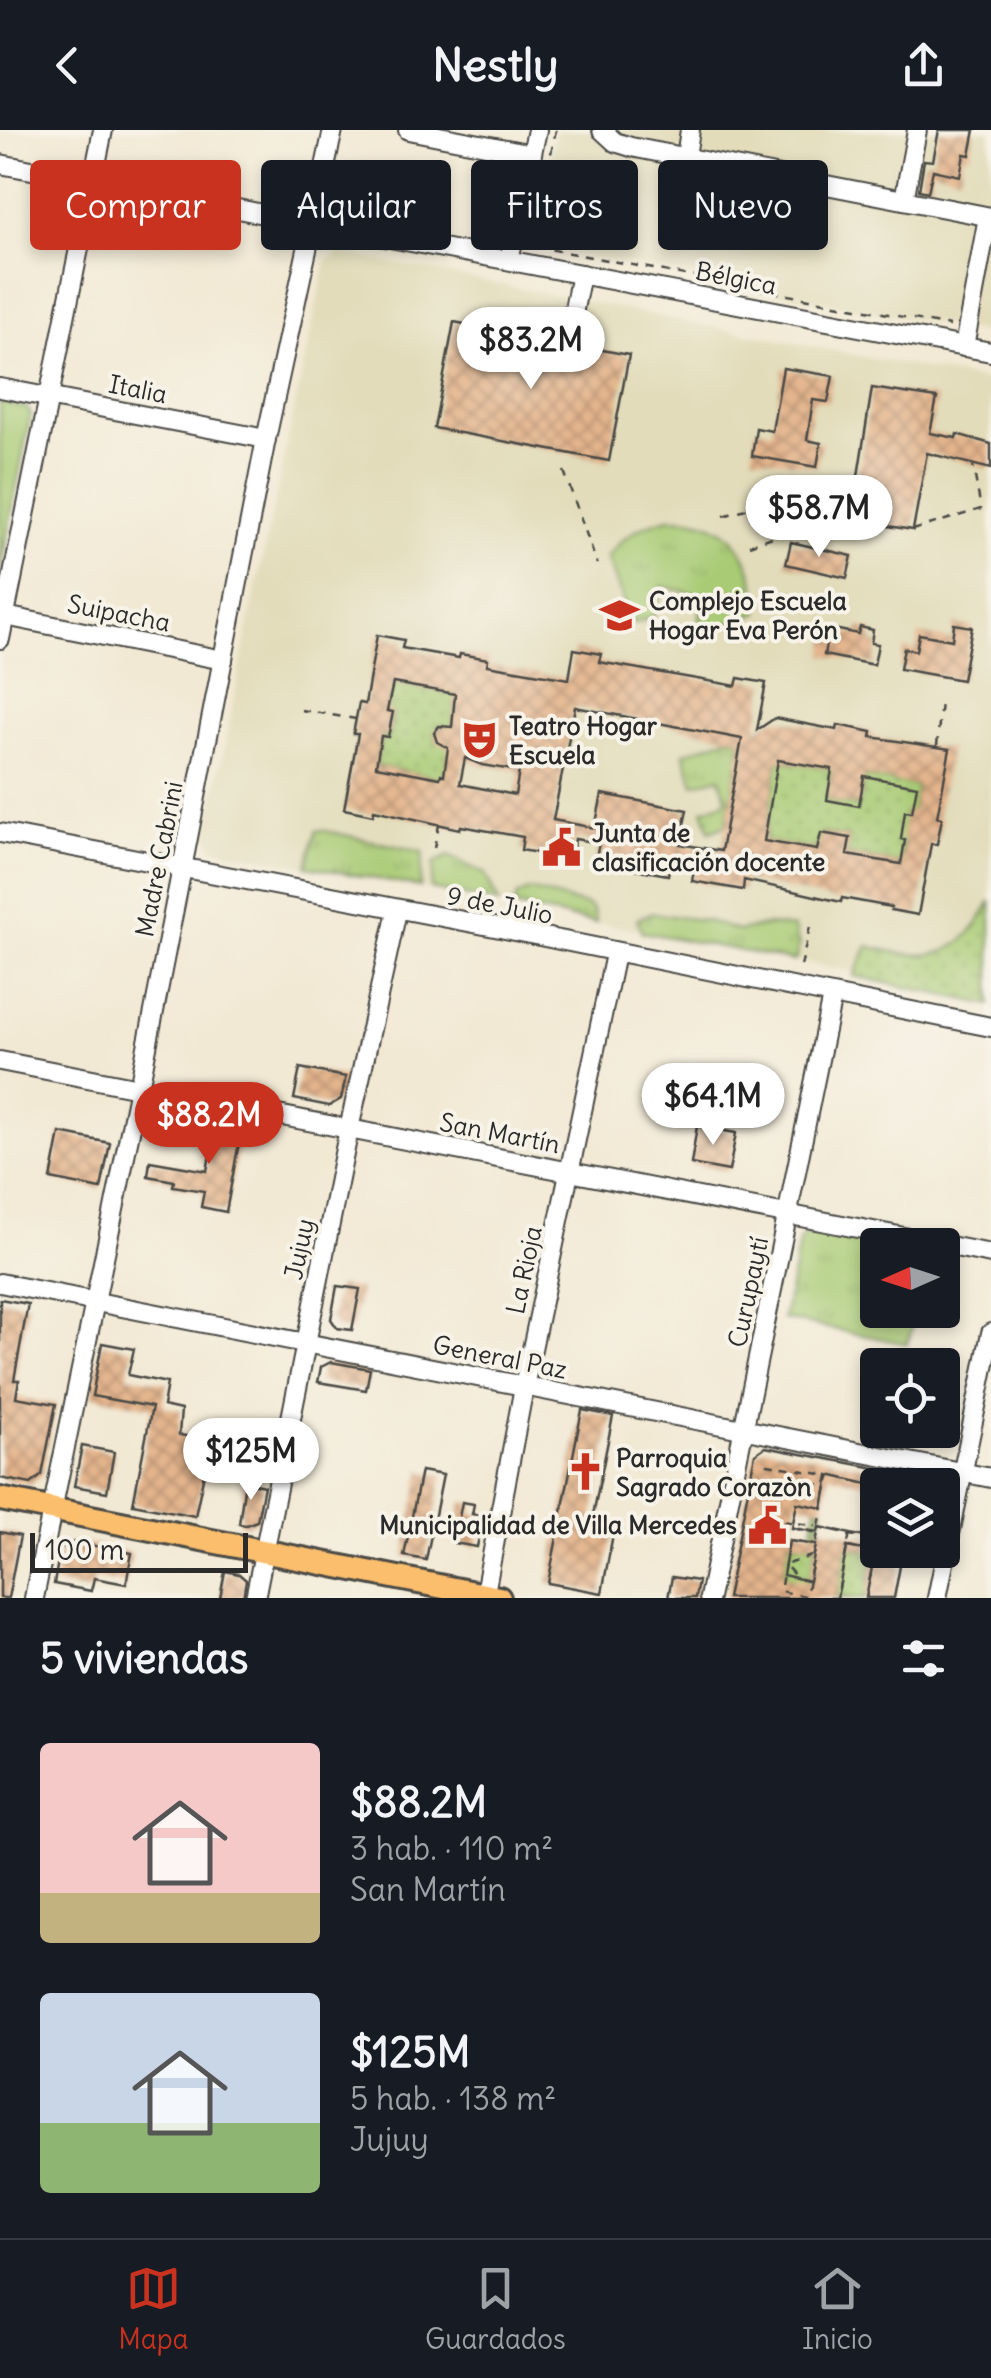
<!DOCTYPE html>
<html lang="es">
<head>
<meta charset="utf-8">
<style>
	body { margin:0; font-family:Delius,sans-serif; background:#242831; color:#f1f3f6; height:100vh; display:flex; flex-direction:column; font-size:38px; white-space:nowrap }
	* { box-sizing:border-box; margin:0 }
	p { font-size:32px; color:#9ea1a6 }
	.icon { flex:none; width:55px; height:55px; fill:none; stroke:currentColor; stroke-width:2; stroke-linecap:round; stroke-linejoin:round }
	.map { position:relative; height:1468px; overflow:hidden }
	.panel { display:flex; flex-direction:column; background:#171b24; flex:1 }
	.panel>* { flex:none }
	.guide { position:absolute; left:30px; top:30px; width:932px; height:90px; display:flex; gap:20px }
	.needle { width:65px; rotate:267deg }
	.tools { position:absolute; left:860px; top:1098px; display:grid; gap:20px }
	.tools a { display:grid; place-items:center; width:100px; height:100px; border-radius:10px; background:#171b24; box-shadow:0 5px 15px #0003; font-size:50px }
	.scale { position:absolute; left:30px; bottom:25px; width:218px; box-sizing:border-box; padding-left:10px; border:5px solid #2b2b2b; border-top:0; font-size:28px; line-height:35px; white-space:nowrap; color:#2b2b2b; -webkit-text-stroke:8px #f7f3e8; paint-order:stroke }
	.price { position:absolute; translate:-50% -85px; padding:0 22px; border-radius:35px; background:#fff; color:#222; font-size:32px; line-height:65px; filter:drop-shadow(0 2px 5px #0008) }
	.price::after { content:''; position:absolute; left:50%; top:60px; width:30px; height:22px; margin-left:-15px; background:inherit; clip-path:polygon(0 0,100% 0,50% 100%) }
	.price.on { background:#c8321e; color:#fff }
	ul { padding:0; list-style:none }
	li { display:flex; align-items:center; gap:30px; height:250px; padding:0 40px }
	li span { display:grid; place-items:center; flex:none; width:280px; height:200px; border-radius:10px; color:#555 }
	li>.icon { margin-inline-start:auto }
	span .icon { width:120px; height:120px; fill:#fffc; stroke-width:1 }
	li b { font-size:42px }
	h2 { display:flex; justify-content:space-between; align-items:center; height:120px; padding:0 40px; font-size:42px }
	.chip { padding:0 35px; border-radius:10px; background:#171b24; box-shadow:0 5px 15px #0003; font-size:35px; line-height:90px }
	.chip.on { background:#c8321e; color:#fff }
	header { display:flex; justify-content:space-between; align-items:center; height:130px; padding:0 40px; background:#171b24; font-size:45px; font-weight:700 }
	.tabs { display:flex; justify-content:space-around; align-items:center; height:140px; border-top:2px solid #363941; background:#171b24; font-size:28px; color:#9ea1a6 }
	.tabs a { display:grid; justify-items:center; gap:5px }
	.tabs .on { color:#c8321e }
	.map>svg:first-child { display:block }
</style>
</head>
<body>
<header><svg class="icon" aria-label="back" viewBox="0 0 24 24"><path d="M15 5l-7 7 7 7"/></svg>Nestly<svg class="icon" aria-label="share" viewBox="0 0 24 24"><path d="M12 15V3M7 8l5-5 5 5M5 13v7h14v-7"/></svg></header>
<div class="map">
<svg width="991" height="1468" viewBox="0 0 991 1468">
	<defs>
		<pattern id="grass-tufts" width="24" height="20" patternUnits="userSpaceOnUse" patternTransform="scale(2.5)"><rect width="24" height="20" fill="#a9cb74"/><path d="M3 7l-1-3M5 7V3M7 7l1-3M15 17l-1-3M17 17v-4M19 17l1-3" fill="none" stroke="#92ae65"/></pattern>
		<pattern id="park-dots" width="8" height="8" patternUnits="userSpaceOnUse" patternTransform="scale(2.5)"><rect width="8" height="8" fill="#a9cb74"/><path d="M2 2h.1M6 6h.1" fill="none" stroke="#92ae65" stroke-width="1.8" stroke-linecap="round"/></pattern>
		<pattern id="building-cross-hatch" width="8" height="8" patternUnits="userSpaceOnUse" patternTransform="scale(2.5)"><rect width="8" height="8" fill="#e4b58d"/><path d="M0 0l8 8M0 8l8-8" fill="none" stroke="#b99373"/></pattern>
	</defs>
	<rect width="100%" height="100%" fill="#f7f3e8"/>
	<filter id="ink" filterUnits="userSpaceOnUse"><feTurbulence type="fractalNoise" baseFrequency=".01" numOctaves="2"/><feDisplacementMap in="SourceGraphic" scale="20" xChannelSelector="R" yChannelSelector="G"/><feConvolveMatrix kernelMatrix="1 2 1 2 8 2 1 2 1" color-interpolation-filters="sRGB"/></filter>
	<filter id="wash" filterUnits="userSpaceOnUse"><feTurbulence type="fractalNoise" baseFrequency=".0048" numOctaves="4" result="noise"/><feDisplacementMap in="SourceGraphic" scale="40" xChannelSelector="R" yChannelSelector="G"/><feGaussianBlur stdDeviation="2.25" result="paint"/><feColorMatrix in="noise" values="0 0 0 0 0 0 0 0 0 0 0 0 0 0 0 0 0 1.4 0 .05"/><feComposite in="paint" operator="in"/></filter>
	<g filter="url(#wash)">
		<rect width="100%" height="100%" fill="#f2e9d4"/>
		<g fill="#e2dcba">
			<path d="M556,0H991V204L549,119L535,98Z"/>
			<path d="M340,123L991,252V771L965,809L942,824L928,827L868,816L855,842L213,718L207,704L257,453L326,131Z"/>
		</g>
		<g fill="url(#grass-tufts)" stroke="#6a7b50" stroke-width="2.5">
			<path d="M670,388C734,386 754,426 759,483L704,504L699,490L704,466L662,456L653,488L632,494L607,427C625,404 643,394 670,388Z"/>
			<path d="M730,607L742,609L726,695L710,701L703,680L727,671L720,647L694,654L684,623Z"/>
			<path d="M322,700L423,722L420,757L307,736L316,701Z"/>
			<path d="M449,726L485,744L499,773L431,759L434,733Z"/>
			<path d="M530,760L589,776L593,781L596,793L514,776L517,766Z"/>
			<path d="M651,783L707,791L738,801L770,795L794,798L799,816L795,831L642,802L637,789Z"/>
			<path d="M813,1100L893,1115H878V1180H916L908,1214L783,1189L800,1109Z"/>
		</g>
		<g fill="url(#park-dots)" stroke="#6a7b50" stroke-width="2.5">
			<path d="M393,553L455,564L452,601L442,595L434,603L437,612H450L444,645L440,648L376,636L381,606L389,607L393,583L387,581Z"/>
			<path d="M778,630L832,639L828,670L859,676L864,646L917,656L912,682H905L901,734L847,725L849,708L821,703L817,720L764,711Z"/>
			<path d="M991,771V875L854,846L868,816C928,831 959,833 991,771Z"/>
			<path d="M817,1377L823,1378L809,1451L780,1461L789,1411L810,1414Z"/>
			<path d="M847,1417L875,1422L866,1468H837Z"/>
		</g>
		<path fill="#a9cb74" stroke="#6a7b50" stroke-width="2.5" d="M0,272L27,278L31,284L0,442Z"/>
		<g id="blocks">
			<g fill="url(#building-cross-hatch)" fill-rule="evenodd">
				<path d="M939,0H975L970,25L964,24L960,46L933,40L928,62L919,60L924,30L933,31Z"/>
				<path d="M454,192L629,225L609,331L434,298Z"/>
				<path d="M783,238L833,246L828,272L813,270L807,310L821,313L817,337L752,326L756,298L772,301Z"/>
				<path d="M872,258L937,268L930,303L956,308L957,304L991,314V339L927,323L913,400L851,390Z"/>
				<path d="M791,412L852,426L847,448L786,434Z"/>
				<path d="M954,494L972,497L962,550L900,539L904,518L916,521L919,504L952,510Z"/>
				<path d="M860,497L873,500L871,513L878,514L874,535L824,525L829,498L858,504Z"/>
				<path d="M377,505L404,510L402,518L459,528L460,524L488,529L487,535L569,549L574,519L601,524L599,532L720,553L736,556L738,548L766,553L757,600L775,588L837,600L838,595L872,602L871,607L950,619L937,687L942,688L937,714H931L918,785L891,780V777L842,768L841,772L744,750L743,760L692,751L695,733L671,729L668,745L595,732L599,713L575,709L571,729L521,720L523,707L461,696L460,699L374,680L373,685L344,679L358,604H353L359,573L365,574ZM393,553L455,564L452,597L439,596L434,603L437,612L448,618L444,645L441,644L440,648L376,636L381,606L388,607L393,582L387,581ZM575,577L742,609L721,721L680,714L687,680L602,664L595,698L553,690ZM465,628L482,635L519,641L515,665L460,654ZM778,630L832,639L827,670L859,676L864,646L917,656L912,682L905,681L901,709L905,710L901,734L847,725L850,708L821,703L817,720L764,711Z"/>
				<path d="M300,938L346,947L341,969L329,976L294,969Z"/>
				<path d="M217,986L243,991L226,1082L201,1077L204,1061L173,1056L174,1051L148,1046L150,1031L207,1041Z"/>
				<path d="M697,996L736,1003L729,1041L691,1034Z"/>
				<path d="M60,1003L110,1013L101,1059L51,1049Z"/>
				<path d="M337,1156L360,1159L352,1200L337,1198L331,1189Z"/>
				<path d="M0,1169L28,1174L14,1250H19L16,1267L56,1274L42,1345L31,1354L0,1348Z"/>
				<path d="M102,1213L134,1219L128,1245L167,1253L163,1276L181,1280L179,1305L211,1310L195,1386L133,1374L152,1277L92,1266Z"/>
				<path d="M331,1232L370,1239L366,1260L318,1252L321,1237Z"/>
				<path d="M582,1280L613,1286L590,1400L613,1404L602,1463L548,1453Z"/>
				<path d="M82,1316L114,1322L107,1362L74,1356Z"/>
				<path d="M765,1317L943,1351V1355H872L829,1345L823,1378L797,1373L792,1398L818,1402L819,1397L878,1410V1420H903L894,1468H866L875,1422L847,1417L837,1468H727L755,1324ZM789,1411L816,1415L809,1451L783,1445Z"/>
				<path d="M421,1341L443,1345L426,1430L404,1426Z"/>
				<path d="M245,1352L264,1356L257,1391L246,1395L239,1394Z"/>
				<path d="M462,1372L474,1374L472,1384L483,1386L477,1417L454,1413Z"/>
				<path d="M0,1402L20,1406L8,1468H0Z"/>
				<path d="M74,1412L132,1423L126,1454L94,1448L91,1461L54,1454L60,1419Z"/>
				<path d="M225,1441L239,1444L246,1450L243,1468H220Z"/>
				<path d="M672,1447L698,1451L695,1468H668Z"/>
			</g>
		</g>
	</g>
	<g filter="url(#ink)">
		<use href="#blocks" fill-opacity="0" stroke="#494844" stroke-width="2.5"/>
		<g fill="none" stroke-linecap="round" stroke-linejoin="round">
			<defs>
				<g id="minor">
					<path d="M408,0L532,24"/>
					<path d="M602,0L615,12L631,17L991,87"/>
					<path d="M686,27L690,0"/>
					<path d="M0,34L991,222"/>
					<path d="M904,70L917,0"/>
					<path d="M509,130L537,0"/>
					<path d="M574,179L581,144"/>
					<path d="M964,217L988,87"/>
					<path d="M0,258L266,309"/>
					<path d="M5,486L223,530"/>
					<path d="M0,509L103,0"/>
					<path d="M0,703L500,798L991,897"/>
					<path d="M0,931L991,1124"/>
					<path d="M0,1153L991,1348"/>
					<path d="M34,1468L139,958L266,309L333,0"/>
					<path d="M255,1468L349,999L397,781"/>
					<path d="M484,1468L524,1257L615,824"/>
					<path d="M709,1468L832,866"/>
					<path d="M937,1468L991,1203"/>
				</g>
				<path id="major" d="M0,1369L499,1468"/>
			</defs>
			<use href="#minor" stroke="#494844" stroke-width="22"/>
			<use href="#major" stroke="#494844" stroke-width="28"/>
			<g stroke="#494844" stroke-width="2.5" stroke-dasharray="8 8" stroke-linecap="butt">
				<path d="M556,0L535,98L549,119L950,196"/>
				<path d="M564,341L597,434"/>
				<path d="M724,386L806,359"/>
				<path d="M913,400L981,379L973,336"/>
				<path d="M749,415L852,380"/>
				<path d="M301,580L356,589"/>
				<path d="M937,616L941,571"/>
				<path d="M434,718L439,695"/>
				<path d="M801,836L811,792"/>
				<path d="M783,1391L816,1396"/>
				<path d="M819,1396L827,1356L766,1344L768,1334L831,1346L827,1356"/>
				<path d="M792,1398L818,1403"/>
				<path d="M849,1405L876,1409"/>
				<path d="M816,1415L789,1411L780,1461L806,1466L819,1397L850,1403L837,1468"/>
				<path d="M848,1417L875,1422"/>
				<path d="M807,1451L798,1449L785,1435L811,1426"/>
				<path d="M866,1468L878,1410"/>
			</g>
			<use href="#minor" stroke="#fff" stroke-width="18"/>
			<use href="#major" stroke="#fabe6d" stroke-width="22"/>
		</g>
	</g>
	<defs>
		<symbol id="school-bare" viewBox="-9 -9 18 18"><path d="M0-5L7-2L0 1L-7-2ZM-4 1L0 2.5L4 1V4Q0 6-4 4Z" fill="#c8321e" stroke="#f7f3e8" stroke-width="2.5" paint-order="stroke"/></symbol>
		<symbol id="theatre-bare" viewBox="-9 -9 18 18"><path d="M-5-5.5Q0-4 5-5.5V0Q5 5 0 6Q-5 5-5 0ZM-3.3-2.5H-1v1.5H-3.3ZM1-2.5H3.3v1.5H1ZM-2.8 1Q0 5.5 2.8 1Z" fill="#c8321e" stroke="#f7f3e8" stroke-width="2.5" paint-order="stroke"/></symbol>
		<symbol id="civic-bare" viewBox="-9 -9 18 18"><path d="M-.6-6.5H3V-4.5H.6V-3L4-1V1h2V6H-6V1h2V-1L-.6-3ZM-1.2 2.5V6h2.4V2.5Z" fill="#c8321e" stroke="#f7f3e8" stroke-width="2.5" paint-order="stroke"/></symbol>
		<symbol id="church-bare" viewBox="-9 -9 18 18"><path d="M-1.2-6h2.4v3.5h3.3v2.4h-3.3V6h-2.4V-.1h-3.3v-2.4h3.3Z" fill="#c8321e" stroke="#f7f3e8" stroke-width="2.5" paint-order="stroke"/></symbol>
	</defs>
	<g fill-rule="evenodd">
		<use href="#school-bare" x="592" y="458" width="55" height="55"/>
		<use href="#theatre-bare" x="452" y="582" width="55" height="55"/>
		<use href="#civic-bare" x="534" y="690" width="55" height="55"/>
		<use href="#church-bare" x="558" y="1314" width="55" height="55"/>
		<use href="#civic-bare" x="740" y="1368" width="55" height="55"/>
	</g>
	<g text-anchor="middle" stroke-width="8" stroke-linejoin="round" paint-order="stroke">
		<g font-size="25" fill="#2b2b2b" stroke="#f7f3e8">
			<text transform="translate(736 148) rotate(11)" y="9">Bélgica</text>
			<text transform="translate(138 259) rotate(11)" y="9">Italia</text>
			<text transform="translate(119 483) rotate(11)" y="9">Suipacha</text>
			<text transform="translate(159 729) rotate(-79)" y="9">Madre Cabrini</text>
			<text transform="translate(500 775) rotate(11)" y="9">9 de Julio</text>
			<text transform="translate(500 1003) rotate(11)" y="9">San Martín</text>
			<text transform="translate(299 1119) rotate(-78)" y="9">Jujuy</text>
			<text transform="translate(524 1140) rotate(-78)" y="9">La Rioja</text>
			<text transform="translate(748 1162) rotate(-78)" y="9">Curupaytí</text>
			<text transform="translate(500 1227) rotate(11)" y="9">General Paz</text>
		</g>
		<g font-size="25" font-weight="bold" fill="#2b2b2b" stroke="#f7f3e8" text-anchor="start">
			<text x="649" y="480">Complejo Escuela<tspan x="649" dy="29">Hogar Eva Perón</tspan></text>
			<text x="509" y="605">Teatro Hogar<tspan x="509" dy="29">Escuela</tspan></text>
			<text x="592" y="712">Junta de<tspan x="592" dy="29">clasificación docente</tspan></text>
			<text x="616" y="1337">Parroquia<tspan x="616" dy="29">Sagrado Corazòn</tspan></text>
			<text x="737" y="1404" text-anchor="end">Municipalidad de Villa Mercedes</text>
		</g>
	</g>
</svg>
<div class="tools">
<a><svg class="needle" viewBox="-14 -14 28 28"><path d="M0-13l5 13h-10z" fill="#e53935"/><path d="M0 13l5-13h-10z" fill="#9ea1a6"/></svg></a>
<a><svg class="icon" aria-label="locate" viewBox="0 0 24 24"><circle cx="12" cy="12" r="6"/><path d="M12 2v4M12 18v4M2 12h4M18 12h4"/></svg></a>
<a><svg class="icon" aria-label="layers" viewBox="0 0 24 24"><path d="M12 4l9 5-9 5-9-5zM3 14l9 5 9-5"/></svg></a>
</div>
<div class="scale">100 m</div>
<b class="price" style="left:531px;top:262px">$83.2M</b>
<b class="price" style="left:819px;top:430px">$58.7M</b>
<b class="price" style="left:713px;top:1018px">$64.1M</b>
<b class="price on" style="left:209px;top:1037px">$88.2M</b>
<b class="price" style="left:251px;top:1373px">$125M</b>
<div class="guide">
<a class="chip on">Comprar</a>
<a class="chip">Alquilar</a>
<a class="chip">Filtros</a>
<a class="chip">Nuevo</a>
</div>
</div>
<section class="panel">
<h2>5 viviendas<svg class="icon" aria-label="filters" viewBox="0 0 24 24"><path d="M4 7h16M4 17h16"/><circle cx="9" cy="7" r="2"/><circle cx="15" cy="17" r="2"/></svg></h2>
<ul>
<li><span style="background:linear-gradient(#f6c9c9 75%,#c2b280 0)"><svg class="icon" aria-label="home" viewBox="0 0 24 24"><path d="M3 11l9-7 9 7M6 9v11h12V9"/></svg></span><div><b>$88.2M</b><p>3 hab. · 110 m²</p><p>San Martín</p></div></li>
<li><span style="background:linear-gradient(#c9d6e8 65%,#8fb573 0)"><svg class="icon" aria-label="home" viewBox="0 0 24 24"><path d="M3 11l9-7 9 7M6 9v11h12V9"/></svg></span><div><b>$125M</b><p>5 hab. · 138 m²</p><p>Jujuy</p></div></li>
</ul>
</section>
<nav class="tabs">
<a class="on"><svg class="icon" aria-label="map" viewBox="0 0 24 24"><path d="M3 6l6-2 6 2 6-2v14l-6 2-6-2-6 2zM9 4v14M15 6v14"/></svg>Mapa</a>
<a><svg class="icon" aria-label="saved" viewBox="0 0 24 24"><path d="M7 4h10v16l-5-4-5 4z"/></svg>Guardados</a>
<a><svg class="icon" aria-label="home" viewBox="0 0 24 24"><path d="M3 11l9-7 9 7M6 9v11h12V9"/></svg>Inicio</a>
</nav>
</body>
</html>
